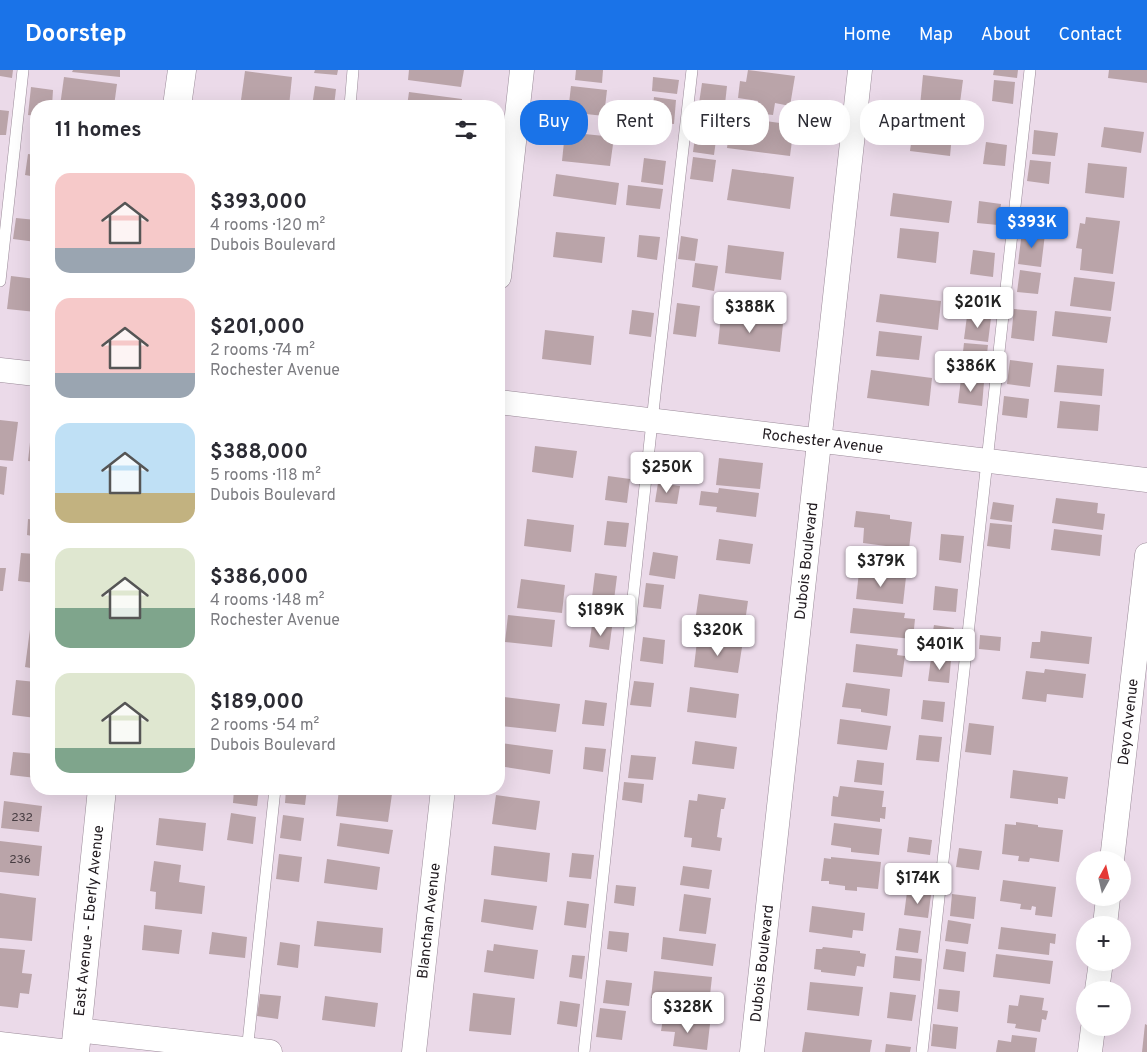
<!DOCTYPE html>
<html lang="en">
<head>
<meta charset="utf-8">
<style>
	body { margin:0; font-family:Overpass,sans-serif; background:#f7f7f7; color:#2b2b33; height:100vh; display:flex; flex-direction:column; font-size:19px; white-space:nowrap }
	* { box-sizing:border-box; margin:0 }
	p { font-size:16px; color:#7c7c81 }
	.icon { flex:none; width:28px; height:28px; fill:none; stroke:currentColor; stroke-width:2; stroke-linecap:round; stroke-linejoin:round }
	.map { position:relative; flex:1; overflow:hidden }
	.sheet { position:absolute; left:30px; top:30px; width:475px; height:695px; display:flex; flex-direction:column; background:#fff; border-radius:20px; box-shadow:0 5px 20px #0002 }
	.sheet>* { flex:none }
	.guide { position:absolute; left:520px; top:30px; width:475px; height:45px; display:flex; gap:10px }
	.needle { width:32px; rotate:8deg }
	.controls { position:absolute; left:1076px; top:781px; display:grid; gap:10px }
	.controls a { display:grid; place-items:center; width:55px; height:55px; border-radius:50%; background:#fff; box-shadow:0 5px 20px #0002; font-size:25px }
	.price { position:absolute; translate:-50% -42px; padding:0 11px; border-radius:5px; background:#fff; color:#222; font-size:16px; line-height:32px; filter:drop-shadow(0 1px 2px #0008) }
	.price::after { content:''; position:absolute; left:50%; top:30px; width:15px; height:11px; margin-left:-8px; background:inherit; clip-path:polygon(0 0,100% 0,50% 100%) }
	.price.on { background:#1a73e8; color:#fff }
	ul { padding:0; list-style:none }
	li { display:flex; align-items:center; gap:15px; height:125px; padding:0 25px }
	li span { display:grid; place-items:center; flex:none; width:140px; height:100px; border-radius:15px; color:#555 }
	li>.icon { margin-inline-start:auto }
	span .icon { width:60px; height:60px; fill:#fffc; stroke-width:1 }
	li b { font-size:21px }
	h2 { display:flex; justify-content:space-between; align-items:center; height:60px; padding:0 25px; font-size:21px }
	.pill { padding:0 18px; border-radius:20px; background:#fff; box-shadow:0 5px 20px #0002; font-size:18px; line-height:45px }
	.pill.on { background:#1a73e8; color:#fff }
	header { display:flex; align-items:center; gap:30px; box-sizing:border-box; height:70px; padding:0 25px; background:#1a73e8; color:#fff }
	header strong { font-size:24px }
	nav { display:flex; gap:28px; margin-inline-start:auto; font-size:18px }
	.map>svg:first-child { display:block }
</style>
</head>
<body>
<header>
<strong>Doorstep</strong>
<nav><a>Home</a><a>Map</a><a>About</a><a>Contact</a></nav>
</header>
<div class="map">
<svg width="1147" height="982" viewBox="0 0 1147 982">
	<rect width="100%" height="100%" fill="#ebdae9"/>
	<g fill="#baa4a9">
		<path d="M0,0H13L12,8L0,6Z"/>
		<path d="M73,0H120V7L72,2Z"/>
		<path d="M315,0H338L337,5L314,3Z"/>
		<path d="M409,0H464L461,17L408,10Z"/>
		<path d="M576,0H603L602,13L575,10Z"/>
		<path d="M748,0L795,6L790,36L775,33L773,45L756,43L758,31L738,28L740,11L746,12Z"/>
		<path d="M994,0H1018L1017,8L993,5Z"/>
		<path d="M1109,0H1147V13L1108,8Z"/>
		<path d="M245,1L292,7L289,36L241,30Z"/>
		<path d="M923,5L963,10L959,40L920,36Z"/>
		<path d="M64,7L117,14L114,36H60Z"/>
		<path d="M653,7L679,10L677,24L652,21Z"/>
		<path d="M994,10L1015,12L1013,34L992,31Z"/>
		<path d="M702,13L727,16L724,43L698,40Z"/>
		<path d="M315,16L336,19L334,36H312Z"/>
		<path d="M571,16L607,20L604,46L568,42Z"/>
		<path d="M31,17L53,20L52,36H36V46L28,45Z"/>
		<path d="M409,22L462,29V36H407Z"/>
		<path d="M654,27L676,30L674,54L651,52Z"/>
		<path d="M0,40L9,41L6,65H0Z"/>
		<path d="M731,46L794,55L790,86L727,78Z"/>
		<path d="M914,51L953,55L950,86L910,81Z"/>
		<path d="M1104,57L1144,62L1141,83L1101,77Z"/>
		<path d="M696,59L717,62L714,85L693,82Z"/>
		<path d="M1034,60L1058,63L1055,86L1032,84Z"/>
		<path d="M565,62L614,67L610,96L562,91Z"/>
		<path d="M986,72L1007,75L1005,96L983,94Z"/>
		<path d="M28,84L36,85V107L25,105Z"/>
		<path d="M693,87L716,90L713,112L690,109Z"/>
		<path d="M644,88L666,91L663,115L641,112Z"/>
		<path d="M1030,90L1051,92L1049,114L1027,111Z"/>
		<path d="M1088,93L1127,97L1124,128L1085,123Z"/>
		<path d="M732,99L794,107L790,139L727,130Z"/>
		<path d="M556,104L619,113L616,135L553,126Z"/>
		<path d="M628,115L663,119L660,139L626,135Z"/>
		<path d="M893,123L952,131L949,153L890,146Z"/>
		<path d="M979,131L1001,134L998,155L977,153Z"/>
		<path d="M1086,147L1120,151L1113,204L1080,200L1082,179L1076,178L1080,153L1085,154Z"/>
		<path d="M16,148L36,150V172L13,169Z"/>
		<path d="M900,158L939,162L936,193L897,188Z"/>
		<path d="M1022,161L1045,164L1041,197L1018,194Z"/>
		<path d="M556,162L605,167L602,193L553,187Z"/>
		<path d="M639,165L660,167L657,190L637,187Z"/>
		<path d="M681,166L698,169L695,191L678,189Z"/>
		<path d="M728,175L784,182L781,210L725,203Z"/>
		<path d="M973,180L995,183L993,207L970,204Z"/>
		<path d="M695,193L718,196L714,221L692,217Z"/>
		<path d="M1020,200L1041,203L1038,224L1017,222Z"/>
		<path d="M11,206L36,209V242L7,239Z"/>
		<path d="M1074,207L1115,212L1111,241L1070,236Z"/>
		<path d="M880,224L941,231L938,260L876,252Z"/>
		<path d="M677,233L700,236L696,267L673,264Z"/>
		<path d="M1014,239L1037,241L1034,271L1011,268Z"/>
		<path d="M632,240L654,243L651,267L629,264Z"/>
		<path d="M1055,241L1111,247L1107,273L1052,266Z"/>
		<path d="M721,246L783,254L780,282L718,274Z"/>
		<path d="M967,246L991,248L988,272L964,269Z"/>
		<path d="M545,260L594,266L591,295L542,289Z"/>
		<path d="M879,261L922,266L919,290L876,286Z"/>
		<path d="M964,273L988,275L985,301L961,299Z"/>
		<path d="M1010,290L1033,293L1030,317L1007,314Z"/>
		<path d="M1057,295L1104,299L1102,326L1054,322Z"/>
		<path d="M871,300L932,308L929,336L867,328Z"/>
		<path d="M961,309L984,312L982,336L958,333Z"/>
		<path d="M1004,326L1029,329L1027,348L1002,345Z"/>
		<path d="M1060,331L1100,335L1098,361L1057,358Z"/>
		<path d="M0,350L18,352L13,391L0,390Z"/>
		<path d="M32,354L36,355V392L28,391Z"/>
		<path d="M535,376L577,381L573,408L532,402Z"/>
		<path d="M660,382L678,384L675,408L657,406Z"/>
		<path d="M719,388L763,393L760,419L716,415Z"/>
		<path d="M0,396L7,397L4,425L0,424Z"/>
		<path d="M608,406L630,409L627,433L605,430Z"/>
		<path d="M658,413L680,416L677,434L655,432Z"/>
		<path d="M719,418L759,423L756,447L716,442L717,437L699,435L701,421L718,423Z"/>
		<path d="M1056,428L1098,433L1097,443L1105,444L1103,460L1052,453Z"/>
		<path d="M993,432L1014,435L1012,452L990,449Z"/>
		<path d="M856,441L890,445V449L912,452L909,479L863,473L864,458L854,457Z"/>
		<path d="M28,449L36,450V477H31L32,466L27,465Z"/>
		<path d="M527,449L574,455L571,482L524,476Z"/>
		<path d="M607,451L629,453L626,477L604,475Z"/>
		<path d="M990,453L1012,455L1010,479L987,476Z"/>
		<path d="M1054,459L1102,465L1100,486L1051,480Z"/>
		<path d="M941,464L964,466L961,493L939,490Z"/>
		<path d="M719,469L753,474L750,494L716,490Z"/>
		<path d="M653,482L678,486L675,509L649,505Z"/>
		<path d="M21,483L36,484V513L18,511Z"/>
		<path d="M0,498H6L3,521H0Z"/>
		<path d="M859,502L906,507L903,534L856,529Z"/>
		<path d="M595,503L617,506L614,530L592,527Z"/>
		<path d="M521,509L565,515L562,543L517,538Z"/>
		<path d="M646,513L664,515L661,539L643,537Z"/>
		<path d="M935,516L958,519L956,542L933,540Z"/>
		<path d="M699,524L748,531L744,559L695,552Z"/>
		<path d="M853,538L905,543L904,548L915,549L913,569L850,563Z"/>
		<path d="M508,545L555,550L552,577L505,572Z"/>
		<path d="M31,552H36V599L25,597Z"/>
		<path d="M592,555L612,557L609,580L589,577Z"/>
		<path d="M934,555L954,558L951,581L930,578Z"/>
		<path d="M1041,561L1092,567L1089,594L1030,588L1032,572H1040Z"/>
		<path d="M980,565L1001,567L1000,581L979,579Z"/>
		<path d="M643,567L665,570L663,594L640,591Z"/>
		<path d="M697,571L742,577L738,603L694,597Z"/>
		<path d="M856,574L898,579L897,585L905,586L902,607L853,602Z"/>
		<path d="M931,588L951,590L949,613L928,611Z"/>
		<path d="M1045,599L1086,604L1083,628L1047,624L1046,632L1022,629L1026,601L1044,603Z"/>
		<path d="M16,610L36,612V648L12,645Z"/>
		<path d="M634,611L654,613L651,637L630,635Z"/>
		<path d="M846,613L890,619L887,646L861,642V639L842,637Z"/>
		<path d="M690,617L739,624L736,648L687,642Z"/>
		<path d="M504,627L560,634L556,662L501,656Z"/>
		<path d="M585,630L607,633L604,656L582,654Z"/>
		<path d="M923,630L945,632L943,652L921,649Z"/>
		<path d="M840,649L891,656L887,680L837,674Z"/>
		<path d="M969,653L994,656L991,685L965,682Z"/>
		<path d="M919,665L942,667L939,692L916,690Z"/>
		<path d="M695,671L737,677L734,699L692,694Z"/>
		<path d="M501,673L553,680L550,704L499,696Z"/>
		<path d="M585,677L606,679L603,702L583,699Z"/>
		<path d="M13,682L36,684V708L10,705Z"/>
		<path d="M631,685L656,687L653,710L628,708Z"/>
		<path d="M857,690L884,693L882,715L854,712Z"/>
		<path d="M1013,700L1068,707L1065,729L1058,728V734L1010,728Z"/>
		<path d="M624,712L644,714L642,733L622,730Z"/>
		<path d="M840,716L884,721L882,737H886L885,749L880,748V752L831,746L833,726L838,727Z"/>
		<path d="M178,719H216V725Z"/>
		<path d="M234,719H259L257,736L233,733Z"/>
		<path d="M286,719H307L305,735L285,733Z"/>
		<path d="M339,719L392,724L388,752L336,746Z"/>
		<path d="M698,724L726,728L724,739H721L717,767L722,768L720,781L691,777L692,768L684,767L689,730L697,731Z"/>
		<path d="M496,725L540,731L536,760L492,754Z"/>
		<path d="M4,731L42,736L39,762L1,758Z"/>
		<path d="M231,743L256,747L253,774L227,770Z"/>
		<path d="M283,745L304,748L301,771L280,768Z"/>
		<path d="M159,748L206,753L203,781L156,775Z"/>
		<path d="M1016,752L1038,755V757L1063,760L1059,792L1030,788L1029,792L1018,791L1019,786L1002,784L1005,754L1016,755Z"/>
		<path d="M340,753L393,760L389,784L337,776Z"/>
		<path d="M834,753L882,759L879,785L851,782V778L831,775Z"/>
		<path d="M909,767L932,770L930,785L907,782Z"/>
		<path d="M0,771L42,776L39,806L0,802Z"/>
		<path d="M494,776L550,783L547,812L491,805Z"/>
		<path d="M959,778L982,781L979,800L956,797Z"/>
		<path d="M572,783L594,785L591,809L569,807Z"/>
		<path d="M279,784L302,787L299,812L276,809Z"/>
		<path d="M831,787L881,792L878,819L857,817V821L845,820V816L829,814V811H821L824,788L831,789Z"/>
		<path d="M327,789L380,797L377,820L324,813Z"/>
		<path d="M154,791L181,795L179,812L205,816L202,844L155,839L156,822L150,821Z"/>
		<path d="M683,796L712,800L709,819L680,815Z"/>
		<path d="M1003,810L1056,817L1052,847L1035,845L1036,837L1032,836L1031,840L1020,839L1021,834L1000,831Z"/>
		<path d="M616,815L636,817L634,836L614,833Z"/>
		<path d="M907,822L931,825L928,848L904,845Z"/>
		<path d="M0,823L36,828L32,871L0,868Z"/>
		<path d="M684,824L711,828L706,864L679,861Z"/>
		<path d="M952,824L976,827L974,849L950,846Z"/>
		<path d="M484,829L537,836L533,860L481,852Z"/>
		<path d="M567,831L589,834L586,858L564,855Z"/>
		<path d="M812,836L865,843L863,861L853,860L852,868L809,862Z"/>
		<path d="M948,850L971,854L968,874L945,871Z"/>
		<path d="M317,851L383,858L381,883L314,876Z"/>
		<path d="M144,855L182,860L179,884L142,880Z"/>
		<path d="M1001,857L1056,864L1055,874L1050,873L1049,885L998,879Z"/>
		<path d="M899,858L921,861L918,883L896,880Z"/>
		<path d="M609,861L629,863L627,882L607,879Z"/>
		<path d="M212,862L247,867L245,888L209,884Z"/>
		<path d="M663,867L716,874L713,896L661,889Z"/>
		<path d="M280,872L300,875L298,898L277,895Z"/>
		<path d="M494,874L538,880L534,909L484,902L487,880L493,881Z"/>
		<path d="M823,877L860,881V883L866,884L864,897L857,896L855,906L821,902V900L814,899L816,879H822Z"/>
		<path d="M0,878L25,880L22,903L32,904L29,924L20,923L18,938L0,936Z"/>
		<path d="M946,879L966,882L964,902L943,899Z"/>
		<path d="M996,884L1053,891L1050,914L993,907Z"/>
		<path d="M572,885L585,886L582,909L569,907Z"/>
		<path d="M895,886L922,889L920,911L893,908Z"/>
		<path d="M654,901L712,907L709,934L651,928Z"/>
		<path d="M606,910L632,913L629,936L603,933Z"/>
		<path d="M810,912L863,917L859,946L807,940Z"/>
		<path d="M939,919L960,921L958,942L937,939Z"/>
		<path d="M890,922L916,925L912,951L887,948Z"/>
		<path d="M473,923L515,928L511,965L469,961Z"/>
		<path d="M260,924L281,926L278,949L257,946Z"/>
		<path d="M1020,925L1044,928L1042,940L1048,941L1046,950L1042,949L1040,962L1015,958L1016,954L1007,953L1009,935L1018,936Z"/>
		<path d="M325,926L378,933L375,957L322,950Z"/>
		<path d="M560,931L580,934L577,957L557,954Z"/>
		<path d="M600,938L626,941L622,970L596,967Z"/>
		<path d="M663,949L710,954L707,980L673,976L675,962L661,961Z"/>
		<path d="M933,954L958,957L956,979L931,976Z"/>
		<path d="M1145,954L1147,955V982H1142Z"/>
		<path d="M805,962L872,970L870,982H802Z"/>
		<path d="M1012,965L1037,968L1035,982H996L998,970L1011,972Z"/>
		<path d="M886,974L911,977L910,982H885Z"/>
	</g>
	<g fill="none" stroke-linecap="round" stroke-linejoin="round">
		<defs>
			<g id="lane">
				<path d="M350,36L353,0"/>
				<path d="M0,211L23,0"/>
				<path d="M247,982L275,719"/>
				<path d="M584,982L655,324L692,0"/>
				<path d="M922,982L1030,0"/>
			</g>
			<g id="street">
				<path d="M499,207L522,0"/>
				<path d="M0,300L36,304"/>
				<path id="s1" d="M499,332L1147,410"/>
				<path id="s2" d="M1112,790L1147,485"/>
				<path d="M1105,855L1108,828"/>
				<path d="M1097,920L1101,892"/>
				<path d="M77,960L270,982"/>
				<path d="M0,974L69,982"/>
				<path id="s3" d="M414,982L443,719"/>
				<path id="s4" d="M752,982L860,0"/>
				<path d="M1090,982L1093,958"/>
			</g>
			<g id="secondary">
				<path d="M177,36L182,0"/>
				<path id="s5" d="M75,982L102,719"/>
			</g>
		</defs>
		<use href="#lane" stroke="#9b8b99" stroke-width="12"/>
		<use href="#street" stroke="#9b8b99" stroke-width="25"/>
		<use href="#secondary" stroke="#9b8b99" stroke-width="29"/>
		<use href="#lane" stroke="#fff" stroke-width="11"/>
		<use href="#street" stroke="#fff" stroke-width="24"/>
		<use href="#secondary" stroke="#fff" stroke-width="28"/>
	</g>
	<g text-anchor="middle" stroke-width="4.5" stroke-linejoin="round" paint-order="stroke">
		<g font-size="12" fill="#463c41">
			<text x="22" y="751">232</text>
			<text x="20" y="793">236</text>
		</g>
		<g font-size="15" fill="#1f191e" stroke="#ebdae9">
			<text dy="5" stroke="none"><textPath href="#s1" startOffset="326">Rochester Avenue</textPath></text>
			<text dy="5" stroke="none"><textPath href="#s4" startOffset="494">Dubois Boulevard</textPath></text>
			<text dy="5" stroke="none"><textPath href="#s2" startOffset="139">Deyo Avenue</textPath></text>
			<text dy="5" stroke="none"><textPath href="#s5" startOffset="132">East Avenue - Eberly Avenue</textPath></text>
			<text dy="5" stroke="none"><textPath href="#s3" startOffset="132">Blanchan Avenue</textPath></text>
			<text dy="5" stroke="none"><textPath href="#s4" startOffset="89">Dubois Boulevard</textPath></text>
		</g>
	</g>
</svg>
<div class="controls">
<a><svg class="needle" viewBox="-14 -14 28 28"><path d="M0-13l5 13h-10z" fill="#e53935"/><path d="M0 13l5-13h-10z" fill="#7c7c81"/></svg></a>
<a>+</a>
<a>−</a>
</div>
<b class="price on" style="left:1032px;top:179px">$393K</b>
<b class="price" style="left:978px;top:259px">$201K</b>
<b class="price" style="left:750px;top:264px">$388K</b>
<b class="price" style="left:971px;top:323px">$386K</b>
<b class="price" style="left:667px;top:424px">$250K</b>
<b class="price" style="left:881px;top:518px">$379K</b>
<b class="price" style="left:601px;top:567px">$189K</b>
<b class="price" style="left:718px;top:587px">$320K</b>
<b class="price" style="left:940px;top:601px">$401K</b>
<b class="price" style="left:918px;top:835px">$174K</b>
<b class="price" style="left:688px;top:964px">$328K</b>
<div class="guide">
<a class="pill on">Buy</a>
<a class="pill">Rent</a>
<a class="pill">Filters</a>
<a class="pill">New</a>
<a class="pill">Apartment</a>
</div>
<section class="sheet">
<h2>11 homes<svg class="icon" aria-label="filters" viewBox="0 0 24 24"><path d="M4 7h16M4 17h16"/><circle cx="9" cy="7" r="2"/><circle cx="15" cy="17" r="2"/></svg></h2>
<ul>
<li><span style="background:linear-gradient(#f6c9c9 75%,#9aa5b1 0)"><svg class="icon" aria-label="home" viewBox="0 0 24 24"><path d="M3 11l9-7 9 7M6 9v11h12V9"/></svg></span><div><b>$393,000</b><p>4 rooms · 120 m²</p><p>Dubois Boulevard</p></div></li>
<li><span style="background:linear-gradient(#f6c9c9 75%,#9aa5b1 0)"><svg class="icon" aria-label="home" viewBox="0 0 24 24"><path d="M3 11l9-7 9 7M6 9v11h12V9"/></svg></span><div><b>$201,000</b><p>2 rooms · 74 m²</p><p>Rochester Avenue</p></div></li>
<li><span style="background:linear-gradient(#bfe0f5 70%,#c2b280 0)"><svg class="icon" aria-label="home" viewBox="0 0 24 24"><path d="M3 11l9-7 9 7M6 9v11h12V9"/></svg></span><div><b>$388,000</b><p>5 rooms · 118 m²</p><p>Dubois Boulevard</p></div></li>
<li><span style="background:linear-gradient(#dfe7d0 60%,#7fa58c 0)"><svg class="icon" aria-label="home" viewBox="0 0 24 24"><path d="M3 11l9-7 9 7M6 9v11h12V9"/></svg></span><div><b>$386,000</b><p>4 rooms · 148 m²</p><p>Rochester Avenue</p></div></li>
<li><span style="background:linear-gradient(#dfe7d0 75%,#7fa58c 0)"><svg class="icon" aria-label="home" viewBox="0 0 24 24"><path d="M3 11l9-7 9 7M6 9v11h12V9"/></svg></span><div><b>$189,000</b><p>2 rooms · 54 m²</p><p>Dubois Boulevard</p></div></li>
</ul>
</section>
</div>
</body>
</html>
